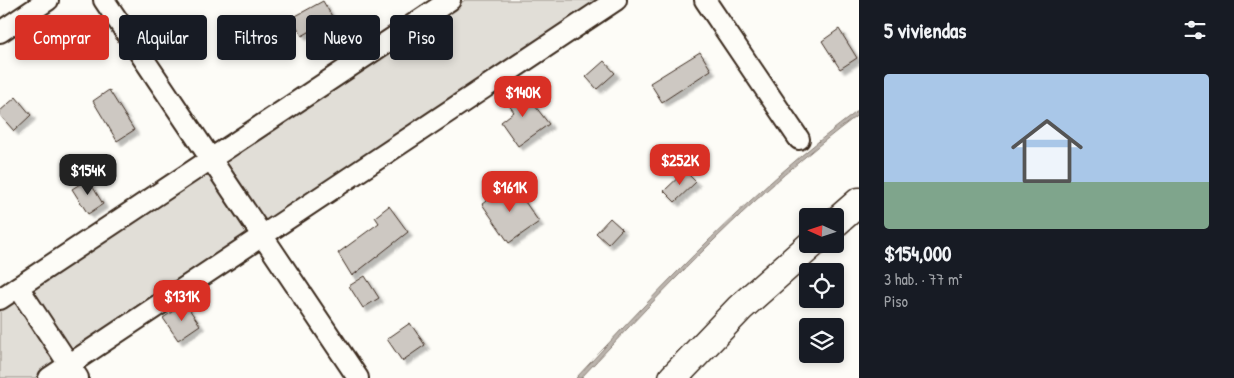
<!DOCTYPE html>
<html lang="es">
<head>
<meta charset="utf-8">
<style>
	body { margin:0; font-family:"Patrick Hand",sans-serif; background:#242831; color:#f1f3f6; height:100vh; display:flex; flex-direction:column; font-size:19px; white-space:nowrap }
	* { box-sizing:border-box; margin:0 }
	p { font-size:16px; color:#9ea1a6 }
	.icon { flex:none; width:28px; height:28px; fill:none; stroke:currentColor; stroke-width:2; stroke-linecap:round; stroke-linejoin:round }
	.map { position:relative; flex:1; overflow:hidden }
	.panel { display:flex; flex-direction:column; background:#171b24; width:375px }
	.panel>* { flex:none }
	.hud { position:absolute; left:15px; top:15px; width:475px; height:45px; display:flex; gap:10px }
	.needle { width:32px; rotate:273deg }
	.buttons { position:absolute; left:799px; top:208px; display:grid; gap:10px }
	.buttons a { display:grid; place-items:center; width:45px; height:45px; border-radius:5px; background:#171b24; box-shadow:0 2px 8px #0003; font-size:25px }
	.price { position:absolute; translate:-50% -42px; padding:0 11px; border-radius:10px; background:#d93025; color:#fff; font-size:16px; line-height:32px; filter:drop-shadow(0 1px 2px #0008) }
	.price::after { content:''; position:absolute; left:50%; top:30px; width:15px; height:11px; margin-left:-8px; background:inherit; clip-path:polygon(0 0,100% 0,50% 100%) }
	.price.current { background:#222; color:#fff }
	ul { padding:0; list-style:none }
	li { display:grid; align-content:center; gap:10px; height:265px; padding:0 25px }
	li span { display:grid; place-items:center; height:155px; border-radius:5px; color:#555 }
	li>.icon { margin-inline-start:auto }
	span .icon { width:90px; height:90px; fill:#fffc; stroke-width:1 }
	li b { font-size:21px }
	h2 { display:flex; justify-content:space-between; align-items:center; height:60px; padding:0 25px; font-size:21px }
	.tag { padding:0 18px; border-radius:5px; background:#171b24; box-shadow:0 2px 8px #0003; font-size:18px; line-height:45px }
	.tag.current { background:#d93025; color:#fff }
	main { display:flex; flex:1; min-height:0 }
	.map>svg:first-child { display:block }
</style>
</head>
<body>
<main>
<div class="map">
<svg width="859" height="378" viewBox="0 0 859 378">
	<defs>
		<filter id="shadow"><feDropShadow dx="4.5" dy="4.5" stdDeviation="1" flood-color="#0004"/></filter>
	</defs>
	<rect width="100%" height="100%" fill="#fdfcf7"/>
	<filter id="ink" filterUnits="userSpaceOnUse"><feTurbulence type="fractalNoise" baseFrequency=".02" numOctaves="2"/><feDisplacementMap in="SourceGraphic" scale="10" xChannelSelector="R" yChannelSelector="G"/><feConvolveMatrix kernelMatrix="1 2 1 2 8 2 1 2 1" color-interpolation-filters="sRGB"/></filter>
	<g filter="url(#ink)">
		<g fill="#e1ded7" stroke="#8e847a">
			<path d="M465,0H598L271,220H265L261,218L226,164L228,158Z"/>
			<path d="M209,173L247,234L72,351L31,290L204,174Z"/>
			<path d="M16,300L56,361L35,378H0V309Z"/>
		</g>
		<path fill="#bbb4ad" stroke="#887d74" d="M859,110V114C756,191 668,285 581,378H576C665,283 754,188 859,110Z"/>
		<g fill="#cdc8c2" stroke="#3b2a1e" filter="url(#shadow)">
			<path d="M323,1L333,18L302,36L292,18Z"/>
			<path d="M839,29L857,58L840,69L822,41Z"/>
			<path d="M700,52L711,70L662,102L650,83Z"/>
			<path d="M604,61L615,73L597,89L586,77Z"/>
			<path d="M521,88L549,124L518,146L501,122L514,112L505,100Z"/>
			<path d="M109,90L134,130L117,141L93,101Z"/>
			<path d="M16,97L31,115L14,131L0,115V111Z"/>
			<path d="M685,171L696,182L675,202L664,191Z"/>
			<path d="M88,179L103,204L88,214L72,189Z"/>
			<path d="M512,183L539,222L509,243L482,204Z"/>
			<path d="M389,206L408,232L352,276L338,253L379,223L375,217Z"/>
			<path d="M610,218L622,229L608,244L596,233Z"/>
			<path d="M365,276L379,298L363,308L349,286Z"/>
			<path d="M185,303L200,325L178,340L163,318Z"/>
			<path d="M410,323L425,345L402,361L387,339Z"/>
		</g>
		<g fill="none" stroke-linecap="round" stroke-linejoin="round">
			<defs>
				<g id="street">
					<path d="M104,0L358,378"/>
					<path d="M705,0L799,139"/>
					<path d="M0,32L48,0"/>
					<path d="M18,287L78,378"/>
					<path d="M0,299L450,0"/>
					<path d="M49,378L616,0"/>
				</g>
				<g id="secondary">
					<path d="M835,223L859,202"/>
					<path d="M673,378L740,308L812,244"/>
				</g>
			</defs>
			<use href="#street" stroke="#3b2a1e" stroke-width="24"/>
			<use href="#secondary" stroke="#3b2a1e" stroke-width="31"/>
			<use href="#street" stroke="#fdfcf7" stroke-width="20"/>
			<use href="#secondary" stroke="#fdfcf7" stroke-width="28"/>
		</g>
	</g>
</svg>
<div class="buttons">
<a><svg class="needle" viewBox="-14 -14 28 28"><path d="M0-13l5 13h-10z" fill="#e53935"/><path d="M0 13l5-13h-10z" fill="#9ea1a6"/></svg></a>
<a><svg class="icon" aria-label="locate" viewBox="0 0 24 24"><circle cx="12" cy="12" r="6"/><path d="M12 2v4M12 18v4M2 12h4M18 12h4"/></svg></a>
<a><svg class="icon" aria-label="layers" viewBox="0 0 24 24"><path d="M12 4l9 5-9 5-9-5zM3 14l9 5 9-5"/></svg></a>
</div>
<b class="price" style="left:523px;top:118px">$140K</b>
<b class="price" style="left:680px;top:186px">$252K</b>
<b class="price current" style="left:88px;top:196px">$154K</b>
<b class="price" style="left:510px;top:213px">$161K</b>
<b class="price" style="left:182px;top:322px">$131K</b>
<div class="hud">
<a class="tag current">Comprar</a>
<a class="tag">Alquilar</a>
<a class="tag">Filtros</a>
<a class="tag">Nuevo</a>
<a class="tag">Piso</a>
</div>
</div>
<section class="panel">
<h2>5 viviendas<svg class="icon" aria-label="filters" viewBox="0 0 24 24"><path d="M4 7h16M4 17h16"/><circle cx="9" cy="7" r="2"/><circle cx="15" cy="17" r="2"/></svg></h2>
<ul>
<li><span style="background:linear-gradient(#a9c7e8 70%,#7fa58c 0)"><svg class="icon" aria-label="home" viewBox="0 0 24 24"><path d="M3 11l9-7 9 7M6 9v11h12V9"/></svg></span><div><b>$154,000</b><p>3 hab. · 77 m²</p><p>Piso</p></div></li>
</ul>
</section>
</main>
</body>
</html>
